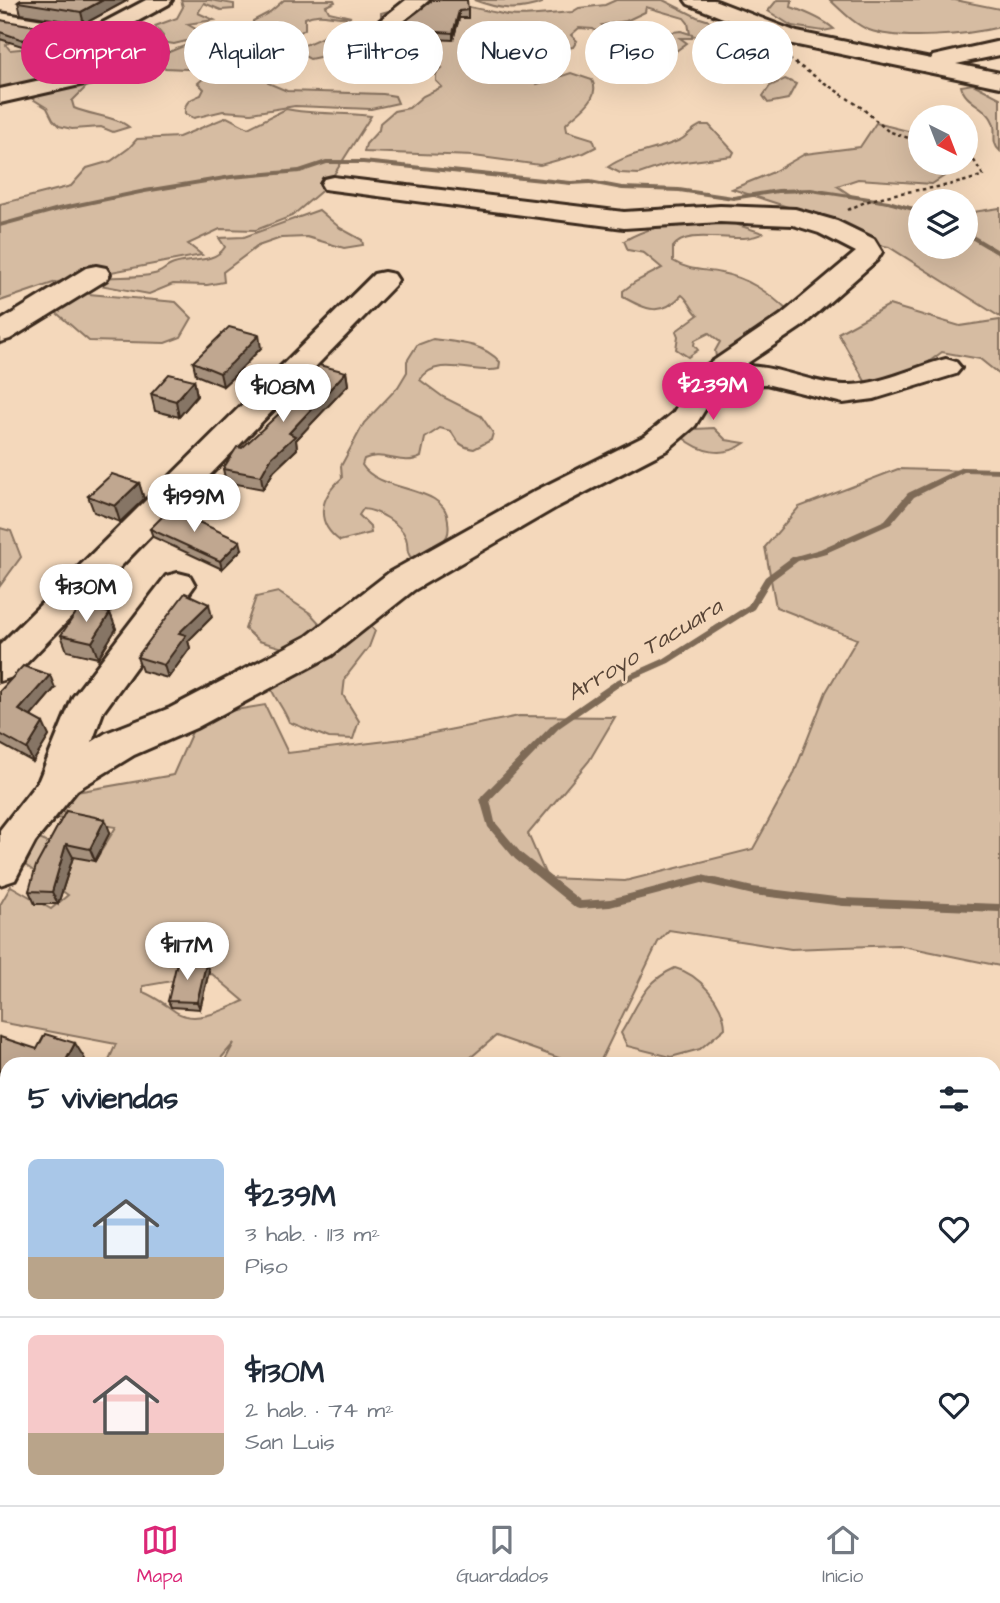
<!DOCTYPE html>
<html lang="es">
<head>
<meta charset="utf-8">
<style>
	body { margin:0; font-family:"Architects Daughter",sans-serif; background:#f6f6f7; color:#1f2937; height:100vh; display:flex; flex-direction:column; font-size:26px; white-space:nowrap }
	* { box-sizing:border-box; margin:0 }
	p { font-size:23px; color:#747a83 }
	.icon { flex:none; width:38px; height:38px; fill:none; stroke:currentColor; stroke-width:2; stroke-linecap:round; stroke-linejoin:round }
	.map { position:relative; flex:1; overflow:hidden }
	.sheet { position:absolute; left:0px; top:1057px; width:1001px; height:448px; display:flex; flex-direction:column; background:#fff; border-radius:21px 21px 0 0; box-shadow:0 7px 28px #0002 }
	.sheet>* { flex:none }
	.top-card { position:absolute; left:21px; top:21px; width:959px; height:63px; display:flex; gap:14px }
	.needle { width:46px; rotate:138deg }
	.controls { position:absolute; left:908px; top:105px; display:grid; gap:14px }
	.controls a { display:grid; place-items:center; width:70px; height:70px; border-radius:50%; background:#fff; box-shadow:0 7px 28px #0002; font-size:35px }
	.price { position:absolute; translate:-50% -60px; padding:0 16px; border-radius:24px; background:#fff; color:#222; font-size:23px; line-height:46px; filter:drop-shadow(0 2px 4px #0008) }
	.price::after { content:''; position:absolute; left:50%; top:42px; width:21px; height:16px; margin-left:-10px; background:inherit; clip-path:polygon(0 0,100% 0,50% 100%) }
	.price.active { background:#db2777; color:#fff }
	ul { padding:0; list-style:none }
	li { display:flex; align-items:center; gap:21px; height:175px; padding:0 28px }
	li+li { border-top:2px solid #e0e1e3 }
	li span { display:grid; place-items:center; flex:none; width:196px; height:140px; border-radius:10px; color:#555 }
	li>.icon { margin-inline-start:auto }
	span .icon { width:84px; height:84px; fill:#fffc; stroke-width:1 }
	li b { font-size:30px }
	h2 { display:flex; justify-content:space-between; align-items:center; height:84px; padding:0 28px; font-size:30px }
	.tag { padding:0 24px; border-radius:32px; background:#fff; box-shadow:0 7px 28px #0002; font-size:24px; line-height:63px }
	.tag.active { background:#db2777; color:#fff }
	.menu { display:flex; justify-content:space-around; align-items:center; height:98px; border-top:2px solid #e0e1e3; background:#fff; font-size:19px; color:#747a83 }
	.menu a { display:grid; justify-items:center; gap:4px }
	.menu .active { color:#db2777 }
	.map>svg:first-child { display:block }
</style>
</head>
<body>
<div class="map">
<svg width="1000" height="1505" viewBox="0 0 1000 1505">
	<rect width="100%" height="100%" fill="#f4d8bb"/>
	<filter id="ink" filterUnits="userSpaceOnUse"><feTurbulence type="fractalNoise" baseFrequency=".0143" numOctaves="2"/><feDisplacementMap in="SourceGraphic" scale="14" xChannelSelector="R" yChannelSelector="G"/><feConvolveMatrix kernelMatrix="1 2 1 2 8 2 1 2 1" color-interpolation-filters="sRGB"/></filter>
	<g filter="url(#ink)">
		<g fill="#d6bca2" stroke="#887360" stroke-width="2" fill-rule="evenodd">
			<path d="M181,0H210L234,4V9L221,10L204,3L198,13L214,20L187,24L201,32L199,38L174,44L161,42L163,36L155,26L177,18L183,7Z"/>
			<path d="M284,0H334L335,2L326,6L329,12L351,17C334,19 321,10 305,18V29L282,45L287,51C315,45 338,22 368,30V36L324,56L310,59C296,50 281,58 267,64L271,70L268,83L287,91L383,94L395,96L398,103L371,109L295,106L251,113L223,111L194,118L185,114C184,101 191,99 201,95L204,89L198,83L205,77L208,70L165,68L158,62L162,55C178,49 204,35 221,39C232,41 242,45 254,47L263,41L262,36L252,33L253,21L270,12Z"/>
			<path d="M410,0C442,0 475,8 507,15C522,18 555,13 572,12L579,8L605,5L616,0H663L697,17L738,30L755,41L756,47C734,57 712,44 692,35V38H680L687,43L672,54V57L644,67L642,64L672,45V42L664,33L681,31L690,34L688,23L684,18L646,7L645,12L626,21L602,25L608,29L602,35L593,29L579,28L571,35L577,41L573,47L561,49L564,55C552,65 543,62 532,76L537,84L571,73L592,80C602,99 577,112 566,124L567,131L593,139L596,147L584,153L540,165L474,156L364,152L366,144L379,130L380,123L394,111L409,108L423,96L442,87L436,81V74L442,68L423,57L425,34L405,22L381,19V13L403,7Z"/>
			<path d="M474,0H541L542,3C517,12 498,9 474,0Z"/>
			<path d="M777,0H792L791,7C805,12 823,19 834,29L823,31L792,26L768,11Z"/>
			<path d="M830,0H955L1000,9V27C968,35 900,41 869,30C855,25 841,10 830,0Z"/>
			<path d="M4,37L10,42L6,45L10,50L51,46L27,55C47,60 68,56 87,62L74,74L101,70L109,65L105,59L126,51L144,49L125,74L86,87L72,101L74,108C90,115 117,117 129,127L113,132L101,127L72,129L59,126L53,120L47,108L31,98L16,96L0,102V41Z"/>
			<path d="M785,79L796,84L788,99L768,103L763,96L770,86Z"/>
			<path d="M973,84L1000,98V151C991,143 996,135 994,125C989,106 965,104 961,86Z"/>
			<path d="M286,109C314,115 343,112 371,116L326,187L292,216L256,230L220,229L188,244L202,255L53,283L0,301V204L71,186L87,168L111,161L129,148L137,139L179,137L227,117L248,128Z"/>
			<path d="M876,123L920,134V163L963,164L932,184L858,179L837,186L852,196L920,209V247H966V213L1000,208V317L889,247L791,226L794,209L732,189L771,173L805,154L860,147Z"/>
			<path d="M701,125H709L734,152L732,156L668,164L639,174L620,173L608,167C629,152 657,151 680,140C687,137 690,130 701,125Z"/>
			<path d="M319,210L340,228L362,240L363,245L344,248L307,237L281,238L258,246L223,272L224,282L207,285L173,284L149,294L94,284L93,279C113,275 135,279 154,274C162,273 166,266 174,264C190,258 214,264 225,247L219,238L244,237Z"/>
			<path d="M698,222L735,224L763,233C740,247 689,225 673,247V261C689,271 704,269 721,273C748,278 768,292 788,311L767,337L750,333L744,337L746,348L718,368L715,351L720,342L709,333L695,340L694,345L698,350L688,357L676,349L678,336L676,331L698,315C691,309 689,300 682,295C661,317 647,310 623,297V291L635,282L662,268L644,253L628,250L624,241C647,227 671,224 698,222Z"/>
			<path d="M62,286L89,294L176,302L192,318L181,337L165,343L89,341L52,309Z"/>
			<path d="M889,305L960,326L1000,320V375L980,359L942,352L899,384L866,383L838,333Z"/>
			<path d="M433,339C457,342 483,343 500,362L499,369C476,375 436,354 420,380L443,397L481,416L493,433L491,440L474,449C461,447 457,442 451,431L440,428L425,438L421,457C402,467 383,450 364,459L362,465C380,494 445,484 448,520C448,526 450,530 447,536C440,548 425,556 412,559C405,551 409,547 406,538C401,523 377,510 363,509L359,515L370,526L371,533L340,541C314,522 320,497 342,478L341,466L364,423L398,387L407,372V361L417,345Z"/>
			<path d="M714,428L726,440L745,443C724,458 701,453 682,437L695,429Z"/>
			<path d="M898,469L1000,472V966L898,945L791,949L669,930L658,942L599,1064H576L496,1036L463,1064H223L234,1043L216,1064H187L183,1061L174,1064H107L116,1044L0,1022V905L11,886L51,909L68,895L25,865L39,839L95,861L116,827L56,818L65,794L173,775L199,716L265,705L288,753L403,739L519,716L615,717L589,761L528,834L547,878L625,881L753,849L793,776L826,692L857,639L776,607L765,547L799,507ZM212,974L244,1001C225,1009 196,1025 176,1012C164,1004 156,997 143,992V986Z"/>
			<path d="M0,528L11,531L21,557L0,586Z"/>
			<path d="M278,592L310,613L321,625L363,618L375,631L369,647L345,678L343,695L359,721L353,739L329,738L289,722C281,702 270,696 268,674L286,662L280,647L259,641L245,629L256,597Z"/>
			<path d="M675,968C699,974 724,1003 725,1028L700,1049L671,1057L627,1046L621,1033C638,1006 643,982 675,968Z"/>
			<path d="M994,1254H1000V1505H647L650,1498H994Z"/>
			<path d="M7,1399V1498H64L59,1505H0V1404Z"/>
			<path d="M83,1498H199L196,1505H80Z"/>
		</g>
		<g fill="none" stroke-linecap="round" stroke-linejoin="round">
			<g fill="#7e6a57" fill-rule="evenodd">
				<path d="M326,160H363L571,181L590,180L622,186L679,188L733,196L778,189L811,188L889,200L920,209V213L888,204L811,192L778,193L733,200L679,192L622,190L590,184L571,185L363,164H327L300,173L231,179L145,193L59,211L0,227V223L58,207L145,189L231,175L299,169Z"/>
				<path d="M966,231L1000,251V256L966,236Z"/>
				<path d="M962,467L1000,468V472L966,471L914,497L891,524L826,553L798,561L771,581L754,609L669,663L624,683L559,728L490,800L495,822L521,853L581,901L610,899L702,875L753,887L843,898L1000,904V912L843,906L753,895L702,883L610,907L579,909L576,908L515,859L488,827L480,799L482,796L553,724L618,679L663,659L748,605L765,577L792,557L820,549L885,520L908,493Z"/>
				<rect x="994" y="1236" width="6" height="12"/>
				<path d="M725,1498H737L738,1505H726Z"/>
			</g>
			<defs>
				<g id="minor">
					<path d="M146,0H172L169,4L118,32L156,38L166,52L151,69L0,103V89L135,59L143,51L141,48L0,25V13L93,28Z"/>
					<path d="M406,0H429L365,55H349L346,50L349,45Z"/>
					<path d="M685,0H714L797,32L931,59L933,56L1000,41V55L956,64L1000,73V87L783,42L688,4Z"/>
					<path d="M333,177L624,212L720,206L795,209L837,221L874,239L882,252L877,260L801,327L743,366C780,366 811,384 845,385C879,386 914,367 946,359L956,362L961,368L956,374L874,399L843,403L766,384L720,385L695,426L667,450L557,507L414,590L332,655L196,728L134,755L77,790L35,842L15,880L0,885V830L39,780L73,697L166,576L178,573L190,576L195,585L103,712L92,742L106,733L170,708L306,637L390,572L535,491L645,436L673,413L700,370L781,315L856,252L819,233L793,225L720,222L624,228L324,189L321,184L324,179Z"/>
					<path d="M96,266L106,268L110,274L106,280L10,339L0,342V321L86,268Z"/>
					<path d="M384,272L394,274L398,280L394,286L13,677L0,681V645L374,274Z"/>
					<path d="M0,1195L7,1198V1248L0,1245Z"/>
				</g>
			</defs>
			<use href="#minor" stroke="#3b2a1e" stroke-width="6"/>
			<g stroke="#3b2a1e" stroke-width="2.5" stroke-dasharray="3.5 3.5" stroke-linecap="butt">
				<path d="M789,59L862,108L888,131L920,142"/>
				<path d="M848,210C890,187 939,193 983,175L973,159L966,157"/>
			</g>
			<use href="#minor" fill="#f4d8bb" fill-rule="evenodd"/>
		</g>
		<g fill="#a5907c" stroke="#3b2a1e" stroke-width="2">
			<path d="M21,0H128L84,24L21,14L18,2Z"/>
			<path d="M433,0L468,10V18H459L453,40L395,37V29Z"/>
			<path d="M0,20L60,37L42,47L34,43L25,47L0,39Z"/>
			<path d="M261,348L234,376L223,386L196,375L193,362Z"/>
			<path d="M346,372L348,385L296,440L297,449L274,471L263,489L226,482L223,469L242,448Z"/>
			<path d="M194,380L197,396L179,417L155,411L151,394Z"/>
			<path d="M139,483L144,499L120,522L94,512L88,496Z"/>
			<path d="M185,506L187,514L185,516L242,549L222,569L153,537L150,529Z"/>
			<path d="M110,613L116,629L98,658L67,651L61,635Z"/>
			<path d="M212,617L188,641L190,648L168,678L142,671L137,657Z"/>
			<path d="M55,688L31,716L49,736L33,762L0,744V691Z"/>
			<path d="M66,811L110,832L95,861L73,857L58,904H35L29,891Z"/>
			<path d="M206,964L209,971L200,1009L171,1007L168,1001Z"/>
		</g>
		<g fill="#867565" stroke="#3b2a1e" stroke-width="2">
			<path d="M103,0H128L84,24L81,12Z"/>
			<path d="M459,11V18L453,40V33Z"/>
			<path d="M58,30L60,37L42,47L40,40Z"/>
			<path d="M32,35L34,43L25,47L23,40Z"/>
			<path d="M259,335L261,348L234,376L223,386L220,373Z"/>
			<path d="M346,372L348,385L296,440L297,449L274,471L263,489L261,476L271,458L289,433Z"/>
			<path d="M194,380L197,396L179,417L176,401Z"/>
			<path d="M139,483L144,499L120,522L115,506Z"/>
			<path d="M185,506L187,514L179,520L177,512Z"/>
			<path d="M240,541L242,549L222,569L220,561Z"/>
			<path d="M209,604L212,617L188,641L190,648L168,678L164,665L179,633Z"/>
			<path d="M110,613L116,629L98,658L92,642Z"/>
			<path d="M50,675L55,688L25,723L19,710Z"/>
			<path d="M43,723L49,736L33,762L27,749Z"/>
			<path d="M105,819L110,832L95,861L90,849Z"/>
			<path d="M66,844L73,857L58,904L52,892Z"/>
			<path d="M206,964L209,971L200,1009L197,1002Z"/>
			<path d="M75,1043L85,1059L83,1064H64Z"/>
			<path d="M7,1086V1122L0,1133V1097Z"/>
		</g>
		<g fill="#c0a790" stroke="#3b2a1e" stroke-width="2">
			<path d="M21,0H103L81,12L18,2Z"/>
			<path d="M433,0H467L468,10L459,11L453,33L395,29Z"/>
			<path d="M0,20L58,30L40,40L32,35L23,40L0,32Z"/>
			<path d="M229,327L259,335L232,363L220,373L193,362Z"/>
			<path d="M319,365L346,372L289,433L295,436L271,458L261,476L223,469L237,447L242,448L284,409Z"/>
			<path d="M169,374L194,380L176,401L151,394Z"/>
			<path d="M112,474L139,483L115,506L88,496Z"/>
			<path d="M176,503L185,506L177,512L240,541L220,561L150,529Z"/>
			<path d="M185,593L209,604L179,633L186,635L164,665L137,657Z"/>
			<path d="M80,607L110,613L92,642L61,635Z"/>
			<path d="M23,666L50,675L19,710L43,723L27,749L0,734V691Z"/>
			<path d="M66,811L105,819L90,849L66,844L52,892L29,891L36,866Z"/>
			<path d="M177,962L206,964L197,1002L168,1001Z"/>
			<path d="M45,1034L75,1043L64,1064H7V1086L0,1097V1037L37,1049Z"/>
			<path d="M161,1061L189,1064H160Z"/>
		</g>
	</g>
	<g text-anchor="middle" stroke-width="5" stroke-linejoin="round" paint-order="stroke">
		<g font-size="23" font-style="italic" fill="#574436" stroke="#f4d8bb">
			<text transform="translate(644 649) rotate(-31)" y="8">Arroyo Tacuara</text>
		</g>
	</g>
</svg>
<div class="controls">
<a><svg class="needle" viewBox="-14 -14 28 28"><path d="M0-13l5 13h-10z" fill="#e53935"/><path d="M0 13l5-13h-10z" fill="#747a83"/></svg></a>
<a><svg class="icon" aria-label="layers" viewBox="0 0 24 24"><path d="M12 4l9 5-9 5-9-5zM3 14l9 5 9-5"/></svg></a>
</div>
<b class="price active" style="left:713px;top:422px">$239M</b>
<b class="price" style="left:283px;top:424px">$108M</b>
<b class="price" style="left:194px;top:534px">$199M</b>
<b class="price" style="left:86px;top:624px">$130M</b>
<b class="price" style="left:187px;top:982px">$117M</b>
<div class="top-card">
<a class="tag active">Comprar</a>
<a class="tag">Alquilar</a>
<a class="tag">Filtros</a>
<a class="tag">Nuevo</a>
<a class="tag">Piso</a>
<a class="tag">Casa</a>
</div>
<section class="sheet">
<h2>5 viviendas<svg class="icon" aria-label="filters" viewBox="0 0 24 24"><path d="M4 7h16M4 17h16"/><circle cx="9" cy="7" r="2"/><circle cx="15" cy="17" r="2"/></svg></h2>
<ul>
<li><span style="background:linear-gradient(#a9c7e8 70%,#b9a48a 0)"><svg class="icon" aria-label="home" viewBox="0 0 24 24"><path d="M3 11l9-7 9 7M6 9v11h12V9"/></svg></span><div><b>$239M</b><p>3 hab. · 113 m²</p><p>Piso</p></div><svg class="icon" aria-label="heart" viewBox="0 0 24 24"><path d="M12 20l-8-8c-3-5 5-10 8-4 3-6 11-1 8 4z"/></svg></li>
<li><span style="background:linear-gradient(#f6c9c9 70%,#b9a48a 0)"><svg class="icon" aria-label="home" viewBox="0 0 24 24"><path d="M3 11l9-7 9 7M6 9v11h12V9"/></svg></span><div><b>$130M</b><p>2 hab. · 74 m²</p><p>San Luis</p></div><svg class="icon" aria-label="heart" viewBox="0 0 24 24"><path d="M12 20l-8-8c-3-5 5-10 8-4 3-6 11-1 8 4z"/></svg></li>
</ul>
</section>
</div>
<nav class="menu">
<a class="active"><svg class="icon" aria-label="map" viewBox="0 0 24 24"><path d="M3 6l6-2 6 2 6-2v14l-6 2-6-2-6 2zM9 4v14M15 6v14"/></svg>Mapa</a>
<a><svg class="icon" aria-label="saved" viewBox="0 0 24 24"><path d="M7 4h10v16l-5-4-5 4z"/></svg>Guardados</a>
<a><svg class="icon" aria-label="home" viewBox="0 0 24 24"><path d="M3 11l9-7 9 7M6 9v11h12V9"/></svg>Inicio</a>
</nav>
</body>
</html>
